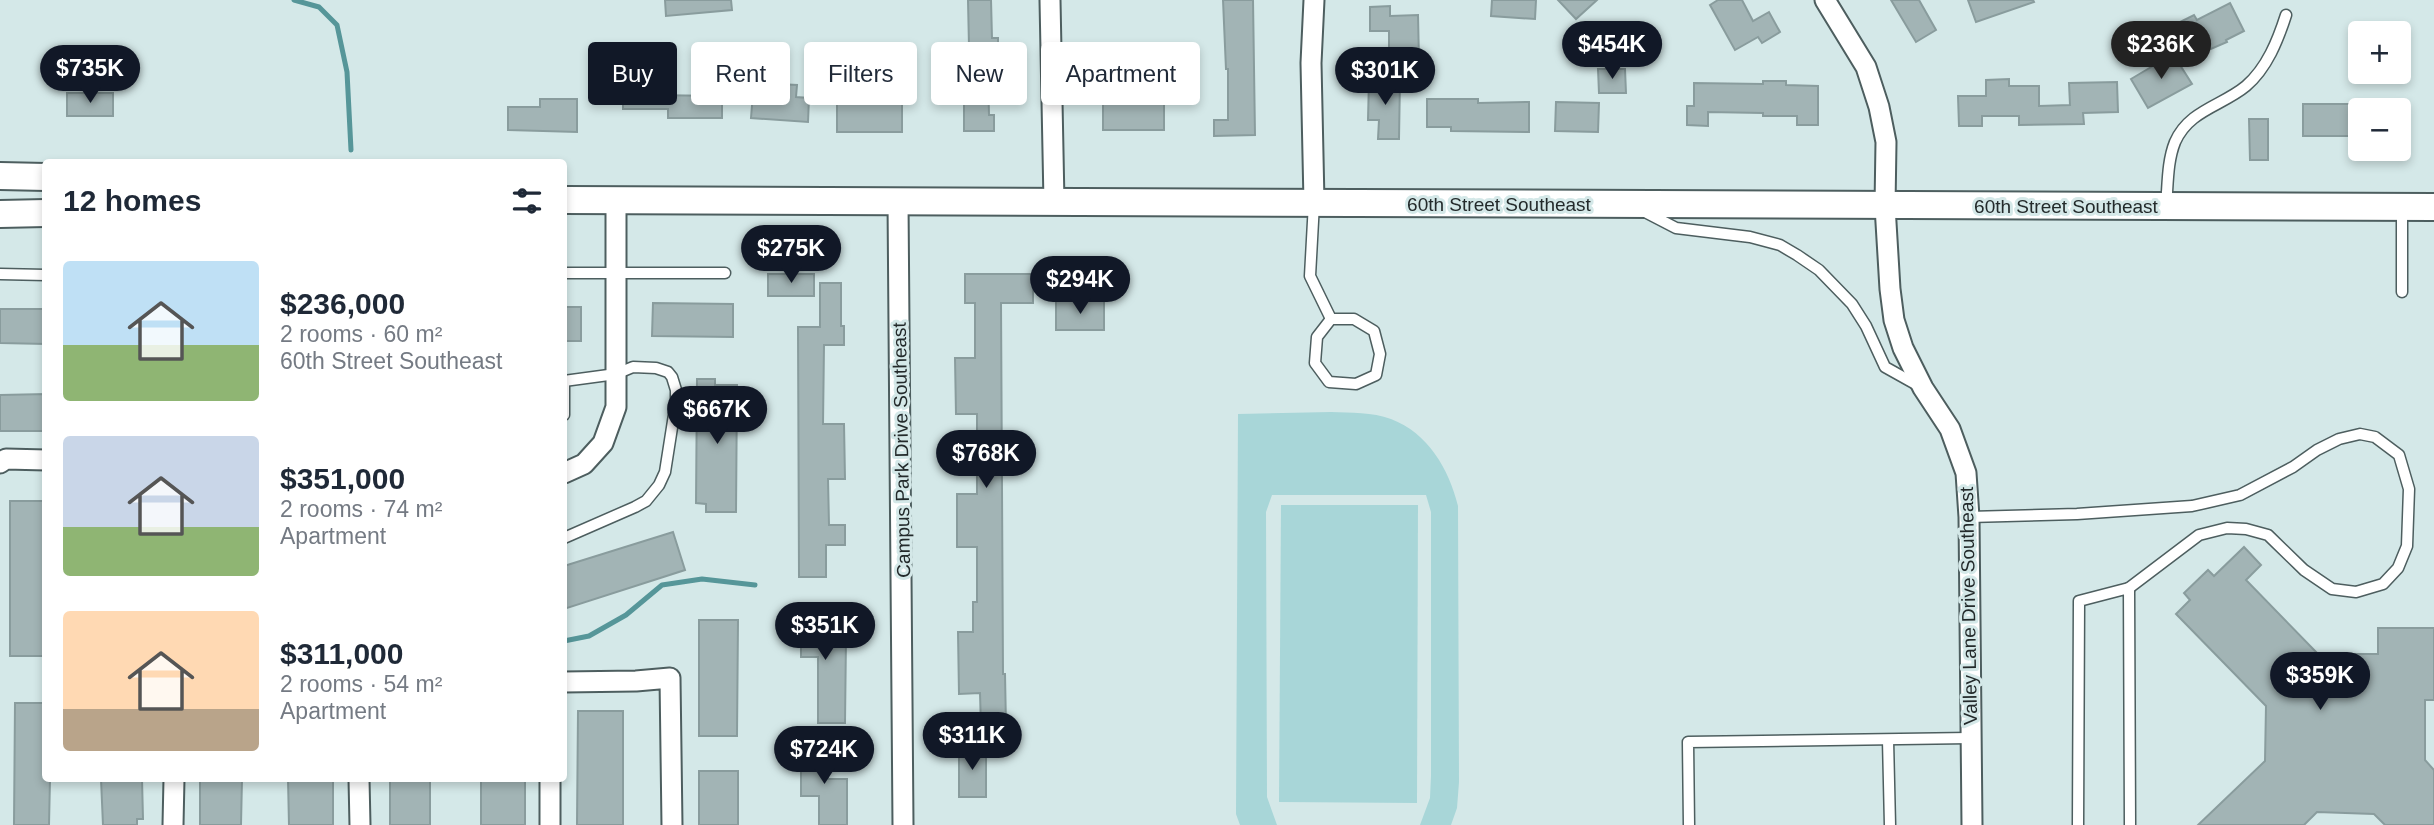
<!DOCTYPE html>
<html lang="en">
<head>
<meta charset="utf-8">
<style>
	body { margin:0; font-family:Helvetica,sans-serif; background:#f2f2f3; color:#1f2937; height:100vh; display:flex; flex-direction:column; font-size:26px; white-space:nowrap }
	* { box-sizing:border-box; margin:0 }
	p { font-size:23px; color:#747a83 }
	.icon { flex:none; width:38px; height:38px; fill:none; stroke:currentColor; stroke-width:2; stroke-linecap:round; stroke-linejoin:round }
	.map { position:relative; flex:1; overflow:hidden }
	.sheet { position:absolute; left:42px; top:159px; width:525px; height:623px; display:flex; flex-direction:column; background:#fff; border-radius:7px; box-shadow:0 4px 10px #0003 }
	.sheet>* { flex:none }
	.guide { position:absolute; left:588px; top:42px; width:665px; height:63px; display:flex; gap:14px }
	.controls { position:absolute; left:2348px; top:21px; display:grid; gap:14px }
	.controls a { display:grid; place-items:center; width:63px; height:63px; border-radius:7px; background:#fff; box-shadow:0 4px 10px #0003; font-size:35px }
	.price { position:absolute; translate:-50% -60px; padding:0 16px; border-radius:24px; background:#111827; color:#fff; font-size:23px; line-height:46px; filter:drop-shadow(0 2px 4px #0008) }
	.price::after { content:''; position:absolute; left:50%; top:42px; width:21px; height:16px; margin-left:-10px; background:inherit; clip-path:polygon(0 0,100% 0,50% 100%) }
	.price.on { background:#222; color:#fff }
	ul { padding:0; list-style:none }
	li { display:flex; align-items:center; gap:21px; height:175px; padding:0 21px }
	li span { display:grid; place-items:center; flex:none; width:196px; height:140px; border-radius:7px; color:#555 }
	li>.icon { margin-inline-start:auto }
	span .icon { width:84px; height:84px; fill:#fffc; stroke-width:1 }
	li b { font-size:30px }
	h2 { display:flex; justify-content:space-between; align-items:center; height:84px; padding:0 21px; font-size:30px }
	.tag { padding:0 24px; border-radius:7px; background:#fff; box-shadow:0 4px 10px #0003; font-size:24px; line-height:63px }
	.tag.on { background:#111827; color:#fff }
	.map>svg:first-child { display:block }
</style>
</head>
<body>
<div class="map">
<svg width="2434" height="825" viewBox="0 0 2434 825">
	<rect width="100%" height="100%" fill="#d4e8e8"/>
	<g fill="#a8d6d8">
		<path d="M1331,412C1351,413 1372,412 1391,419C1428,433 1449,469 1458,506L1459,782L1457,808L1451,825H1420L1430,798L1431,776V512L1426,495H1272L1266,512L1267,797L1277,825H1240L1236,814L1238,414Z"/>
		<path d="M1281,505H1418L1417,803L1279,802Z"/>
	</g>
	<path fill="#569699" d="M954,61L959,66L955,76H938L933,72V65L938,62Z"/>
	<g fill="none" stroke-linecap="round" stroke-linejoin="round">
		<g stroke="#569699" stroke-width="5">
			<path d="M294,0L319,7L337,25L347,72L351,150"/>
			<path d="M564,641L589,636L626,615L662,585L702,579L755,585"/>
		</g>
	</g>
	<g fill="#a2b4b5" stroke="#899c9d" stroke-width="2">
		<path d="M665,0H731L732,10L666,16Z"/>
		<path d="M968,0H991L992,38H998V59H994V74H988L989,115H994V131H964V93H970Z"/>
		<path d="M1223,0H1253L1255,135L1214,136V120H1228V69H1226Z"/>
		<path d="M1492,0H1536L1535,19L1491,16Z"/>
		<path d="M1558,0H1597L1576,19Z"/>
		<path d="M1718,0H1742L1753,21L1769,12L1780,32L1762,43L1758,37L1735,50L1710,5Z"/>
		<path d="M1891,0H1919L1936,30L1916,42Z"/>
		<path d="M1968,0H2033L2034,2L1976,22Z"/>
		<path d="M2230,3L2244,31L2226,40L2227,42L2190,58L2176,31L2182,28L2180,22L2194,15L2197,20Z"/>
		<path d="M1390,6V16L1418,15L1419,61H1389V31H1370V7Z"/>
		<path d="M2173,54L2192,84L2148,108L2131,79Z"/>
		<path d="M1598,69H1625L1626,93H1599Z"/>
		<path d="M601,77H625V86L648,85V95L722,96V118H668V109H623V99H601Z"/>
		<path d="M1369,79H1400L1399,139H1378L1379,120H1368Z"/>
		<path d="M2009,79V86H2039V106L2070,105L2069,83L2117,82L2118,112L2083,113L2084,124L2019,125V116H1982V126H1959L1958,96H1986V80Z"/>
		<path d="M1763,81H1786V85L1818,86V125H1797V116H1763V113L1708,112V126L1687,125V106H1694V83L1763,84Z"/>
		<path d="M777,84L797,85L796,97L809,98L808,122L751,118L753,93L776,95Z"/>
		<rect x="67" y="93" width="46" height="23"/>
		<rect x="1103" y="97" width="61" height="33"/>
		<path d="M856,98H884V104H902V132H837V103H856Z"/>
		<path d="M540,99H577V132L508,130V107H540Z"/>
		<path d="M1427,99H1478V103L1529,102V132L1451,131V127H1427Z"/>
		<path d="M1556,102L1599,103L1598,132L1555,131Z"/>
		<rect x="2303" y="104" width="58" height="32"/>
		<path d="M2249,119H2268V160H2250Z"/>
		<rect x="768" y="274" width="46" height="22"/>
		<path d="M965,274H1033V303H1001L1003,674H1005L1006,726L981,727L980,693L959,694L958,632H973V602H977V547H957V494H977V414H956L955,358H975V303H965Z"/>
		<path d="M820,283H841V326H844V345H824L823,424H844L845,479H828L829,525H845V545H826V577H799L798,327H820Z"/>
		<rect x="1056" y="301" width="48" height="29"/>
		<path d="M653,303L733,304V337L652,336Z"/>
		<rect x="564" y="307" width="17" height="34"/>
		<path d="M0,309H46V344L0,343Z"/>
		<path d="M697,379H715V385H737L736,512H706V504L696,503Z"/>
		<path d="M46,394V431H0V395Z"/>
		<rect x="10" y="501" width="36" height="155"/>
		<path d="M673,532L685,570L564,609V566Z"/>
		<path d="M2244,547L2261,565L2246,580L2318,654H2378V628H2434V700H2425V760L2434,770V825H2385L2374,814L2317,812L2304,825H2198L2265,761L2266,706L2176,614L2190,600L2184,593L2208,570L2214,576Z"/>
		<path d="M801,605H829V637H846L845,723H818V657H801Z"/>
		<path d="M699,620H738L737,736H699Z"/>
		<path d="M15,703H46V779H50L49,825H14Z"/>
		<path d="M578,711H623V825H577Z"/>
		<path d="M801,746L828,747V779H847V825H819V796H801Z"/>
		<rect x="959" y="746" width="27" height="51"/>
		<rect x="699" y="771" width="39" height="54"/>
		<path d="M101,779H142L143,819H137V825H103Z"/>
		<path d="M200,779H242L241,825H200Z"/>
		<path d="M288,779H333V825H289Z"/>
		<rect x="390" y="779" width="40" height="46"/>
		<rect x="481" y="779" width="44" height="46"/>
	</g>
	<g fill="none" stroke-linecap="round" stroke-linejoin="round">
		<defs>
			<g id="lane">
				<path d="M1314,203L1310,276L1331,319H1354L1374,331L1380,354L1376,375L1356,384L1329,382L1315,363L1317,337L1331,319"/>
				<path d="M2166,206C2168,185 2167,162 2175,142C2189,110 2222,106 2246,86C2267,68 2278,40 2286,15"/>
				<path d="M1647,213L1676,228L1750,237L1780,245L1797,255L1819,270L1852,304L1866,326L1885,367L1919,386"/>
				<path d="M564,273H725"/>
				<path d="M0,274L46,275"/>
				<path d="M2402,292V208"/>
				<path d="M564,415V381L616,374L633,367L656,368L668,372L672,377L676,390V402L665,472L659,485L646,501L635,507L564,538"/>
				<path d="M1969,517L2077,514L2192,506L2240,495L2293,467L2317,450L2339,439L2360,434L2375,437L2399,455L2409,489L2407,546L2398,568L2383,584L2356,592L2332,589L2304,570L2268,535L2246,529L2227,528L2199,535L2129,588"/>
				<path d="M1888,740L1890,825"/>
				<path d="M1689,825L1688,742L1970,738"/>
				<path d="M2078,825L2079,601L2129,588L2130,825"/>
			</g>
			<g id="street">
				<path d="M1050,0L1054,202"/>
				<path d="M1825,0L1866,67L1879,107L1886,142L1885,206L1890,289L1894,320L1903,348L1923,388L1950,429L1966,473L1969,517L1972,825"/>
				<path d="M898,201L903,825"/>
				<path d="M1314,202L1311,63L1314,0"/>
				<path d="M0,463L6,459L46,460"/>
				<path d="M564,473L584,464L603,443L616,407V201"/>
				<path d="M564,682L636,681L670,678L672,825"/>
				<path d="M359,779L360,825"/>
				<path d="M173,825L174,779"/>
				<path d="M550,825V779"/>
			</g>
			<g id="secondary">
				<path d="M0,176L46,177"/>
				<path d="M564,200L2434,207"/>
				<path d="M0,214L46,213"/>
			</g>
		</defs>
		<use href="#lane" stroke="#4d5e5f" stroke-width="13"/>
		<use href="#street" stroke="#4d5e5f" stroke-width="23"/>
		<use href="#secondary" stroke="#4d5e5f" stroke-width="30"/>
		<use href="#lane" stroke="#fff" stroke-width="10"/>
		<use href="#street" stroke="#fff" stroke-width="19"/>
		<use href="#secondary" stroke="#fff" stroke-width="26"/>
	</g>
	<g text-anchor="middle" stroke-width="6" stroke-linejoin="round" paint-order="stroke">
		<g font-size="19" fill="#232a2b" stroke="#d4e8e8">
			<text x="1499" y="211">60th Street Southeast</text>
			<text x="2066" y="213">60th Street Southeast</text>
			<text transform="translate(901 450) rotate(-91)" y="7">Campus Park Drive Southeast</text>
			<text transform="translate(1968 606) rotate(-91)" y="7">Valley Lane Drive Southeast</text>
		</g>
	</g>
</svg>
<div class="controls">
<a>+</a>
<a>−</a>
</div>
<b class="price" style="left:1612px;top:81px">$454K</b>
<b class="price on" style="left:2161px;top:81px">$236K</b>
<b class="price" style="left:90px;top:105px">$735K</b>
<b class="price" style="left:1385px;top:107px">$301K</b>
<b class="price" style="left:791px;top:285px">$275K</b>
<b class="price" style="left:1080px;top:316px">$294K</b>
<b class="price" style="left:717px;top:446px">$667K</b>
<b class="price" style="left:986px;top:490px">$768K</b>
<b class="price" style="left:825px;top:662px">$351K</b>
<b class="price" style="left:2320px;top:712px">$359K</b>
<b class="price" style="left:972px;top:772px">$311K</b>
<b class="price" style="left:824px;top:786px">$724K</b>
<div class="guide">
<a class="tag on">Buy</a>
<a class="tag">Rent</a>
<a class="tag">Filters</a>
<a class="tag">New</a>
<a class="tag">Apartment</a>
</div>
<section class="sheet">
<h2>12 homes<svg class="icon" aria-label="filters" viewBox="0 0 24 24"><path d="M4 7h16M4 17h16"/><circle cx="9" cy="7" r="2"/><circle cx="15" cy="17" r="2"/></svg></h2>
<ul>
<li><span style="background:linear-gradient(#bfe0f5 60%,#8fb573 0)"><svg class="icon" aria-label="home" viewBox="0 0 24 24"><path d="M3 11l9-7 9 7M6 9v11h12V9"/></svg></span><div><b>$236,000</b><p>2 rooms · 60 m²</p><p>60th Street Southeast</p></div></li>
<li><span style="background:linear-gradient(#c9d6e8 65%,#8fb573 0)"><svg class="icon" aria-label="home" viewBox="0 0 24 24"><path d="M3 11l9-7 9 7M6 9v11h12V9"/></svg></span><div><b>$351,000</b><p>2 rooms · 74 m²</p><p>Apartment</p></div></li>
<li><span style="background:linear-gradient(#ffd9b3 70%,#b9a48a 0)"><svg class="icon" aria-label="home" viewBox="0 0 24 24"><path d="M3 11l9-7 9 7M6 9v11h12V9"/></svg></span><div><b>$311,000</b><p>2 rooms · 54 m²</p><p>Apartment</p></div></li>
</ul>
</section>
</div>
</body>
</html>
